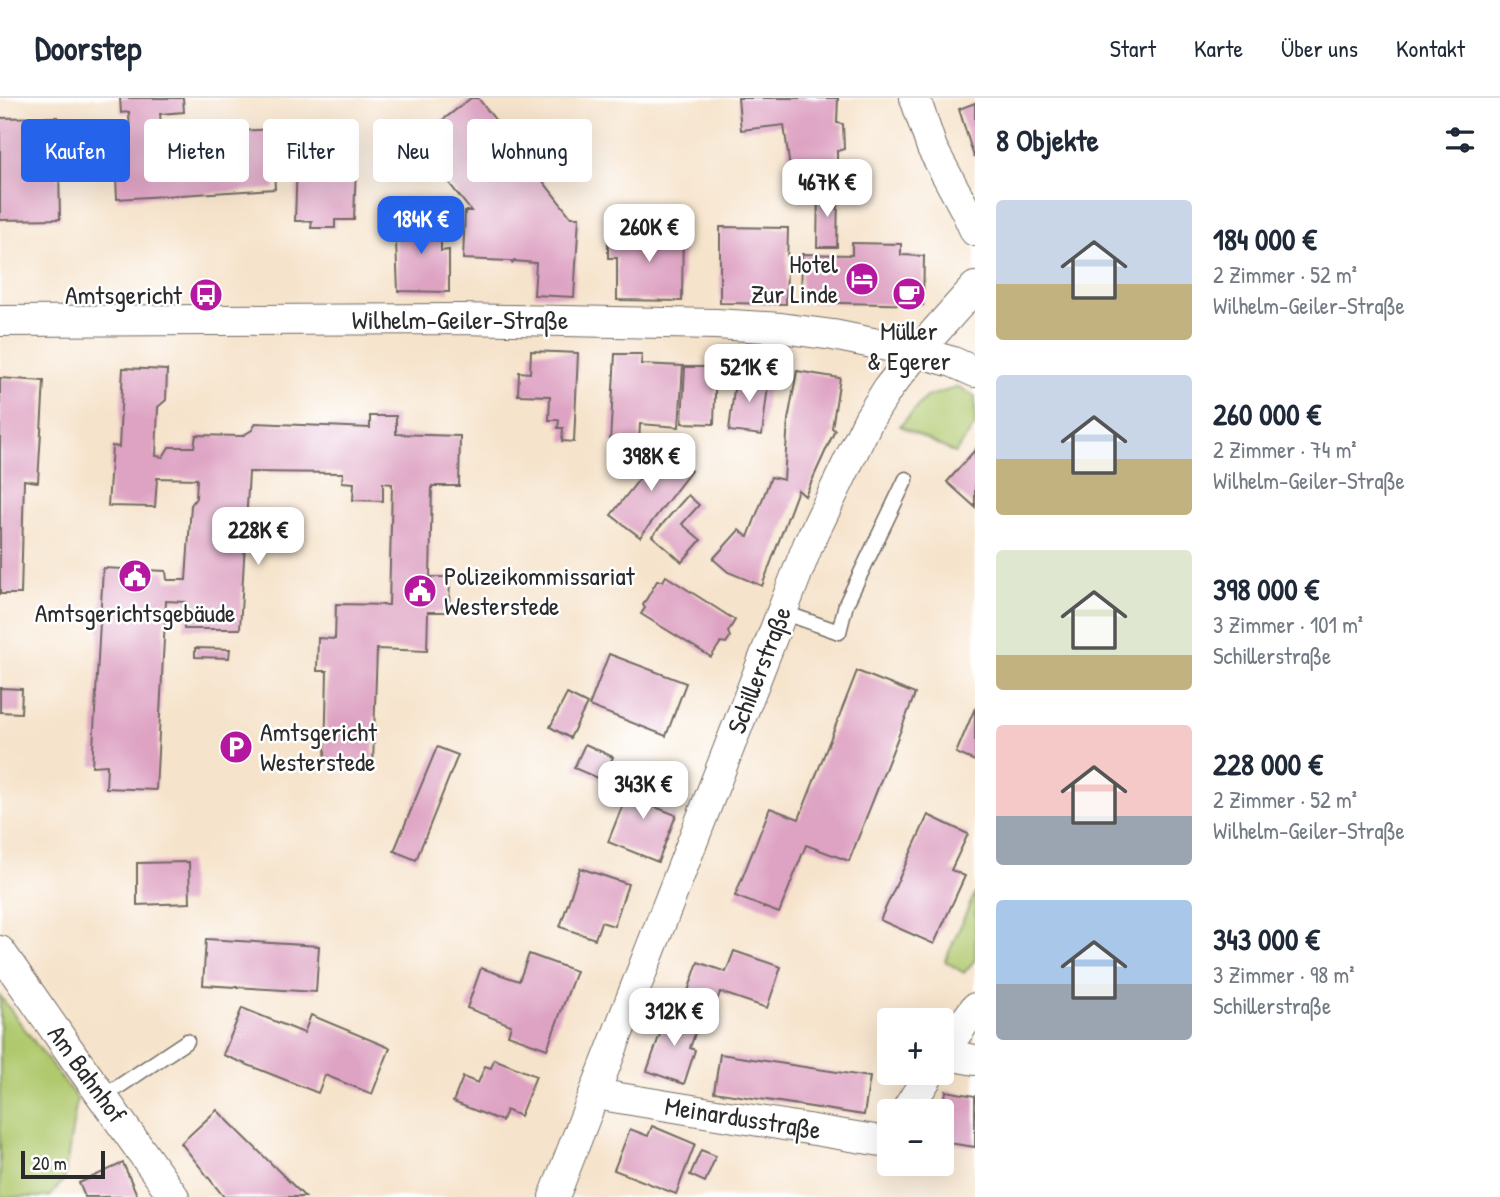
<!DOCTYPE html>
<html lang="de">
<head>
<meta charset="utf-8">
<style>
	body { margin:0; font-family:"Patrick Hand",sans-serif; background:#f6f6f7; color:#1f2937; height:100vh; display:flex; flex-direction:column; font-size:26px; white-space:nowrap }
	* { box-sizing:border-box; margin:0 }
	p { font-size:23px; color:#747a83 }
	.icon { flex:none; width:38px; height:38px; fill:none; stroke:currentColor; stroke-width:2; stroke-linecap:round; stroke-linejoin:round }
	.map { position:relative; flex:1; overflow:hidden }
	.panel { display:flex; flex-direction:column; background:#fff; width:525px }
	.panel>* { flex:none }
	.top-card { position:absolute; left:21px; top:21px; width:665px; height:63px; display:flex; gap:14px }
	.controls { position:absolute; left:877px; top:910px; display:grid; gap:14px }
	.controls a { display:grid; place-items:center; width:77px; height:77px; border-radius:7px; background:#fff; box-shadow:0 7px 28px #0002; font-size:35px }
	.scale { position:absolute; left:21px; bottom:18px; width:84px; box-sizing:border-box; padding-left:7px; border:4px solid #2b2b2b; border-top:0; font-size:19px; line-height:24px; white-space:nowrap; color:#2b2b2b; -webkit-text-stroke:5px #fff; paint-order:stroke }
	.price { position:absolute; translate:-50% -60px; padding:0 16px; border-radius:14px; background:#fff; color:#222; font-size:23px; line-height:46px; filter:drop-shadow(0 2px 4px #0008) }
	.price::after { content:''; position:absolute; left:50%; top:42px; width:21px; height:16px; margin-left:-10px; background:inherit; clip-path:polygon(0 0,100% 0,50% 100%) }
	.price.active { background:#2563eb; color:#fff }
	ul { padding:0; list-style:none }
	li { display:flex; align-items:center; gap:21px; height:175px; padding:0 21px }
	li span { display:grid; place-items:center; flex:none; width:196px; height:140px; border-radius:7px; color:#555 }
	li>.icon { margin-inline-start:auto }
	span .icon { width:84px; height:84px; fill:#fffc; stroke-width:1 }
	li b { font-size:30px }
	h2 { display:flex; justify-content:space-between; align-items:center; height:84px; padding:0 21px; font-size:30px }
	.tag { padding:0 24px; border-radius:7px; background:#fff; box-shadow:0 7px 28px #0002; font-size:24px; line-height:63px }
	.tag.active { background:#2563eb; color:#fff }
	header { display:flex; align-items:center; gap:42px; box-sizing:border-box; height:98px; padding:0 35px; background:#fff; border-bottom:2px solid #e0e1e3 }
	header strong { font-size:33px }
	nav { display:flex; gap:38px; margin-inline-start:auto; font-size:24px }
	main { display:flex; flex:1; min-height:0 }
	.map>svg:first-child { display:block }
</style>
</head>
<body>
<header>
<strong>Doorstep</strong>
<nav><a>Start</a><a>Karte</a><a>Über uns</a><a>Kontakt</a></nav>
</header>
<main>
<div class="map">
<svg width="975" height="1099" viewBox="0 0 975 1099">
	<rect width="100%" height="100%" fill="#fff"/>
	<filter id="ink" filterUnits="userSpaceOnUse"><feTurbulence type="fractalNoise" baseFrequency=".0143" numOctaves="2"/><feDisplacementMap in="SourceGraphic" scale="14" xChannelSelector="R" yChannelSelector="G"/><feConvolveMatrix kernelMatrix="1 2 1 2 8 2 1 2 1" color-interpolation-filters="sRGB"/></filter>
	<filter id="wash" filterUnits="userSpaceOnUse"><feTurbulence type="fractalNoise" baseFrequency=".00686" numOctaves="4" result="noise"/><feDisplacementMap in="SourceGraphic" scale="28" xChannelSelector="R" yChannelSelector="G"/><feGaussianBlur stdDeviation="1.57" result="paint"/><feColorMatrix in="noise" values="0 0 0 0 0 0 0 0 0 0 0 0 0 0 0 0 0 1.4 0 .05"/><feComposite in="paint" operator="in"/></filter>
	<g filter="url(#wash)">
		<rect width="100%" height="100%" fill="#f6e3cb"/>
		<g fill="#b0c96e" stroke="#6e7a4c" stroke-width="2">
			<path d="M958,289L975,298V328L955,355L900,328L926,299Z"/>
			<path d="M975,795V862L964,875L945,863Z"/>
			<path d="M0,898L77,1001L64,1082L49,1099H0Z"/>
		</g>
		<g id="blocks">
			<g fill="#dea3c3">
				<path d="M120,0H183L184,14L160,16L162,38L272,31L275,91L117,101L114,38L130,37L129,14L121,15Z"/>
				<path d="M471,0H478L571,119H579L574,199L534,197L536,165L514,163L512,165L510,163L463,161L465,113H471L416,43Z"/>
				<path d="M738,0H838L837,25L843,26L844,51L837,53V76L791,78L784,27L741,32Z"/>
				<path d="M975,5V59H974L959,11Z"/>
				<path d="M58,19L60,121L0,122V20Z"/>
				<path d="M297,64L356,66L354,122H335V130H311L312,123H295Z"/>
				<path d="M818,92L838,93L837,149H817Z"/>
				<path d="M395,120H430L441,132V153L449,152V194L398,193Z"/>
				<path d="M660,127L683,128L682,203L617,202V160H608V134L660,135Z"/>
				<path d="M720,129L788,130L786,206L720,205Z"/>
				<path d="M852,145L901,146V157L924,158L923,207L801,204L802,156L852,157Z"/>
				<path d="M531,253L578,255L574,344L562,343L563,330H558L559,322H549L550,298L518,297L519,274L530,275Z"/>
				<path d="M615,256H642L641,266L683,268L679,329L640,326L639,345L610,344Z"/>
				<path d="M685,269H716L714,326L682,325Z"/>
				<path d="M123,270L167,272L166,302L158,309L156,358L163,359L169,349H194L196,337L242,338L252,332L256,325L370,330V318H396V336L460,338L459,388H432L430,479H450L449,514H428L427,553L377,551L373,665L325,663L327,573H317L318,540L335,541L336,506L389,507L392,386L383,385V403L353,402L354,385L342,384L343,375L249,374L240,531H184L186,504L166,503L156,692L106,690L107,667L92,668L103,470L166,473L167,482H186L191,407L196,400L197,381L157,380L155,409L108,408L112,348L119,349Z"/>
				<path d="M797,273L840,280L832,330L835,332L805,398L798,392L762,488L728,474L713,461L739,432L748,439L771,379L784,382L788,322Z"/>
				<path d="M736,275L769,279L762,337L729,333Z"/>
				<path d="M0,280L44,283L38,384L24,382L21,496H0Z"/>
				<path d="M663,351L691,373L640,439L611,417Z"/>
				<path d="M975,352V409L947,384Z"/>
				<path d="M688,397L699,407L682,426L701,442L682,464L652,438Z"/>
				<path d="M666,478L735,522L728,534L730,539L726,545L721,544L711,559L641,516L645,510L643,507L657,483H663Z"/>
				<path d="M195,550L230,551L229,560L195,559Z"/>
				<path d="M609,556L686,585L666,638L589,608Z"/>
				<path d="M857,573L915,596L849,763L806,747L779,815L735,798L770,710L799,721Z"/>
				<path d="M0,590L22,591L21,615L0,614Z"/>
				<path d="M567,596L587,606L570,640L550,629Z"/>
				<path d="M975,610V663L956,655Z"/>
				<path d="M585,646L613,659L602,682L574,670Z"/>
				<path d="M437,649L458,657L416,762L394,753Z"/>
				<path d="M635,676L664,687L655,709L676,717L658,764L608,744Z"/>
				<path d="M928,717L968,736L951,772L965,778L934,846L880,822Z"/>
				<path d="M189,764L190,805L137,807V765Z"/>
				<path d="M580,770L628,786L614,828L601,824L595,841L560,829Z"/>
				<path d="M206,841L319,848L316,894L203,887Z"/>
				<path d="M734,853L781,869L767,910L720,894L713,915L684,905L698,864L726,874Z"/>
				<path d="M529,856L576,873L547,951L508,937L511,927L467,910L481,870L519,883Z"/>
				<path d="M242,910L304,935L311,917L390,950L372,996L325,977L318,995L223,957Z"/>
				<path d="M668,913L699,924L690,950L695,952L684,986L647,973Z"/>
				<path d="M720,956L870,979L864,1017L714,994Z"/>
				<path d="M494,961L536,978L520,1018L506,1012L502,1023L453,1004L463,979L478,985L485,968L491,970Z"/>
				<path d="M946,993L975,998V1049L942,1044V1017Z"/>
				<path d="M217,1012L305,1099H224L181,1045Z"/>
				<path d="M652,1028L695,1046L676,1096L614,1072L630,1031L648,1038Z"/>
				<path d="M701,1052L716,1058L705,1084L690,1077Z"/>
				<path d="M123,1065L138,1099H85L79,1085Z"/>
			</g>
		</g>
	</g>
	<g filter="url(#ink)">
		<use href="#blocks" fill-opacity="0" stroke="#726b63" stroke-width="2"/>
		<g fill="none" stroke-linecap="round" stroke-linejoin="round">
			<defs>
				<g id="lane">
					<path d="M782,514L839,534L846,506L906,381"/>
					<path d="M103,999L187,943"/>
				</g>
				<g id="street">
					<path d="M915,0L932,50L966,113L975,133"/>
					<path d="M0,223L460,221L716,226L781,230L833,237L917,254L953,264L975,274"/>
					<path d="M0,853L76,962L174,1099"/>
					<path d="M942,955L975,910"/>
					<path d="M942,956L975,962"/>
					<path d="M595,996L887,1044L889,1040"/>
					<path d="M906,1013L930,975"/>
					<path d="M554,1099L808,447L869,321L889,289L917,254L975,189"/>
				</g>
			</defs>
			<use href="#lane" stroke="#726b63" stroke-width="17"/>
			<use href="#street" stroke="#726b63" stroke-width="32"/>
			<use href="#lane" stroke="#fff" stroke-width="14"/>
			<use href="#street" stroke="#fff" stroke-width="30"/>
		</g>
	</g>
	<defs>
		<symbol id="hotel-disc" viewBox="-11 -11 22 22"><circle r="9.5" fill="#b5179e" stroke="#fff"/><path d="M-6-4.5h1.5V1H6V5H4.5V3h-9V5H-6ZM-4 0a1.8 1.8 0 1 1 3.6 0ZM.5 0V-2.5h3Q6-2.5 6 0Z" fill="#fff"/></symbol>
		<symbol id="cafe-disc" viewBox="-11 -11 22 22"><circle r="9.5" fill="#b5179e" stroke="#fff"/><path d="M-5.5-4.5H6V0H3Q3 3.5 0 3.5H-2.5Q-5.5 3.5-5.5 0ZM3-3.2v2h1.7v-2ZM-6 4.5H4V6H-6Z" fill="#fff"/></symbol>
		<symbol id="bus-disc" viewBox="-11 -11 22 22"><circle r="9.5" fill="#b5179e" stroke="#fff"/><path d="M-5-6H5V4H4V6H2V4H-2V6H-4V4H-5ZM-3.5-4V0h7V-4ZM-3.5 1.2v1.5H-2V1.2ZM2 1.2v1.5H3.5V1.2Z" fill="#fff"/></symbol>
		<symbol id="civic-disc" viewBox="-11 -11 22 22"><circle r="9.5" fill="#b5179e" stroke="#fff"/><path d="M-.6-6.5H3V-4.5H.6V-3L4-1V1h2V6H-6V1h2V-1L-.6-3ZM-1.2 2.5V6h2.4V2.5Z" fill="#fff"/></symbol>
		<symbol id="parking-disc" viewBox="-11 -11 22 22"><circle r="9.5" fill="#b5179e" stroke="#fff"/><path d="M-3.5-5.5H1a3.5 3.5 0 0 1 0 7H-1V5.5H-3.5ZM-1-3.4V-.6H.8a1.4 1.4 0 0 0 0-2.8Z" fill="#fff"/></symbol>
	</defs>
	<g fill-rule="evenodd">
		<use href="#hotel-disc" x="843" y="162" width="38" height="38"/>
		<use href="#cafe-disc" x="890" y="177" width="38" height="38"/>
		<use href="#bus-disc" x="187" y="178" width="38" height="38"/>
		<use href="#civic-disc" x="116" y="459" width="38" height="38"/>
		<use href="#civic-disc" x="401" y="474" width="38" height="38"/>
		<use href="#parking-disc" x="217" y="630" width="38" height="38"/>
	</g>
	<g text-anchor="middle" stroke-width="5" stroke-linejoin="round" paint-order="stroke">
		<g font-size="26" fill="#2b2b2b" stroke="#fff" text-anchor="end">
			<text x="838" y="175">Hotel<tspan x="838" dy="30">Zur Linde</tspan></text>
			<text x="182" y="206">Amtsgericht</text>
			<text x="909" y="242" text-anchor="middle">Müller<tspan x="909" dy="30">&amp; Egerer</tspan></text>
			<text x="444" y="487" text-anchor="start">Polizeikommissariat<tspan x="444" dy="30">Westerstede</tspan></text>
			<text x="135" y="524" text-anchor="middle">Amtsgerichtsgebäude</text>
			<text x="260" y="643" text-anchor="start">Amtsgericht<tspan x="260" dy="30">Westerstede</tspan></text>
		</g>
		<g font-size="26" fill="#2b2b2b" stroke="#fff">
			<text x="460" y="231">Wilhelm-Geiler-Straße</text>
			<text transform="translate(759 572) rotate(-69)" y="9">Schillerstraße</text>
			<text transform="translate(87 976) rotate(54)" y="9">Am Bahnhof</text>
			<text transform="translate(743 1020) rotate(9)" y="9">Meinardusstraße</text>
		</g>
	</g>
</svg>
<div class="controls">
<a>+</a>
<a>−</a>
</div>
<div class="scale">20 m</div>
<b class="price" style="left:827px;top:121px">467K €</b>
<b class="price active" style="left:421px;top:158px">184K €</b>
<b class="price" style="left:649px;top:166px">260K €</b>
<b class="price" style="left:749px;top:306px">521K €</b>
<b class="price" style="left:651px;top:395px">398K €</b>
<b class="price" style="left:258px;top:469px">228K €</b>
<b class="price" style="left:643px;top:723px">343K €</b>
<b class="price" style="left:674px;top:950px">312K €</b>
<div class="top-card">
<a class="tag active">Kaufen</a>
<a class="tag">Mieten</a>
<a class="tag">Filter</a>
<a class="tag">Neu</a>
<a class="tag">Wohnung</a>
</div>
</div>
<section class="panel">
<h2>8 Objekte<svg class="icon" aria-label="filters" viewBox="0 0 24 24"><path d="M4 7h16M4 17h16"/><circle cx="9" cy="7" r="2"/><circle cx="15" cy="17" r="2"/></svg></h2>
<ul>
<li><span style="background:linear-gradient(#c9d6e8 60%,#c2b280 0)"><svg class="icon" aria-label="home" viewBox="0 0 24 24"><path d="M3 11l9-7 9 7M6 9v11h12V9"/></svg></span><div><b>184 000 €</b><p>2 Zimmer · 52 m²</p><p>Wilhelm-Geiler-Straße</p></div></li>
<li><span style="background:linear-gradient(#c9d6e8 60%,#c2b280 0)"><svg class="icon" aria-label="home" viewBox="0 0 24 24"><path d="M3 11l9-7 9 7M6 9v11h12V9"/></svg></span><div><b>260 000 €</b><p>2 Zimmer · 74 m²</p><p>Wilhelm-Geiler-Straße</p></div></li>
<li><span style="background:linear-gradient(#dfe7d0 75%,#c2b280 0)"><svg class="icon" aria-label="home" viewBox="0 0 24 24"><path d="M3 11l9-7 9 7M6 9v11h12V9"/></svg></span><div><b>398 000 €</b><p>3 Zimmer · 101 m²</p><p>Schillerstraße</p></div></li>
<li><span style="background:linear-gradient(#f6c9c9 65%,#9aa5b1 0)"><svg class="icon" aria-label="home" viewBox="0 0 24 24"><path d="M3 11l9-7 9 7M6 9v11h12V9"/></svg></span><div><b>228 000 €</b><p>2 Zimmer · 52 m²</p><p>Wilhelm-Geiler-Straße</p></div></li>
<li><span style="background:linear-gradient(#a9c7e8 60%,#9aa5b1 0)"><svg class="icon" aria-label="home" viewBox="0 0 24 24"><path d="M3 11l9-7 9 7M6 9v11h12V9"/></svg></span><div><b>343 000 €</b><p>3 Zimmer · 98 m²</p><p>Schillerstraße</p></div></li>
</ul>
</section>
</main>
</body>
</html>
